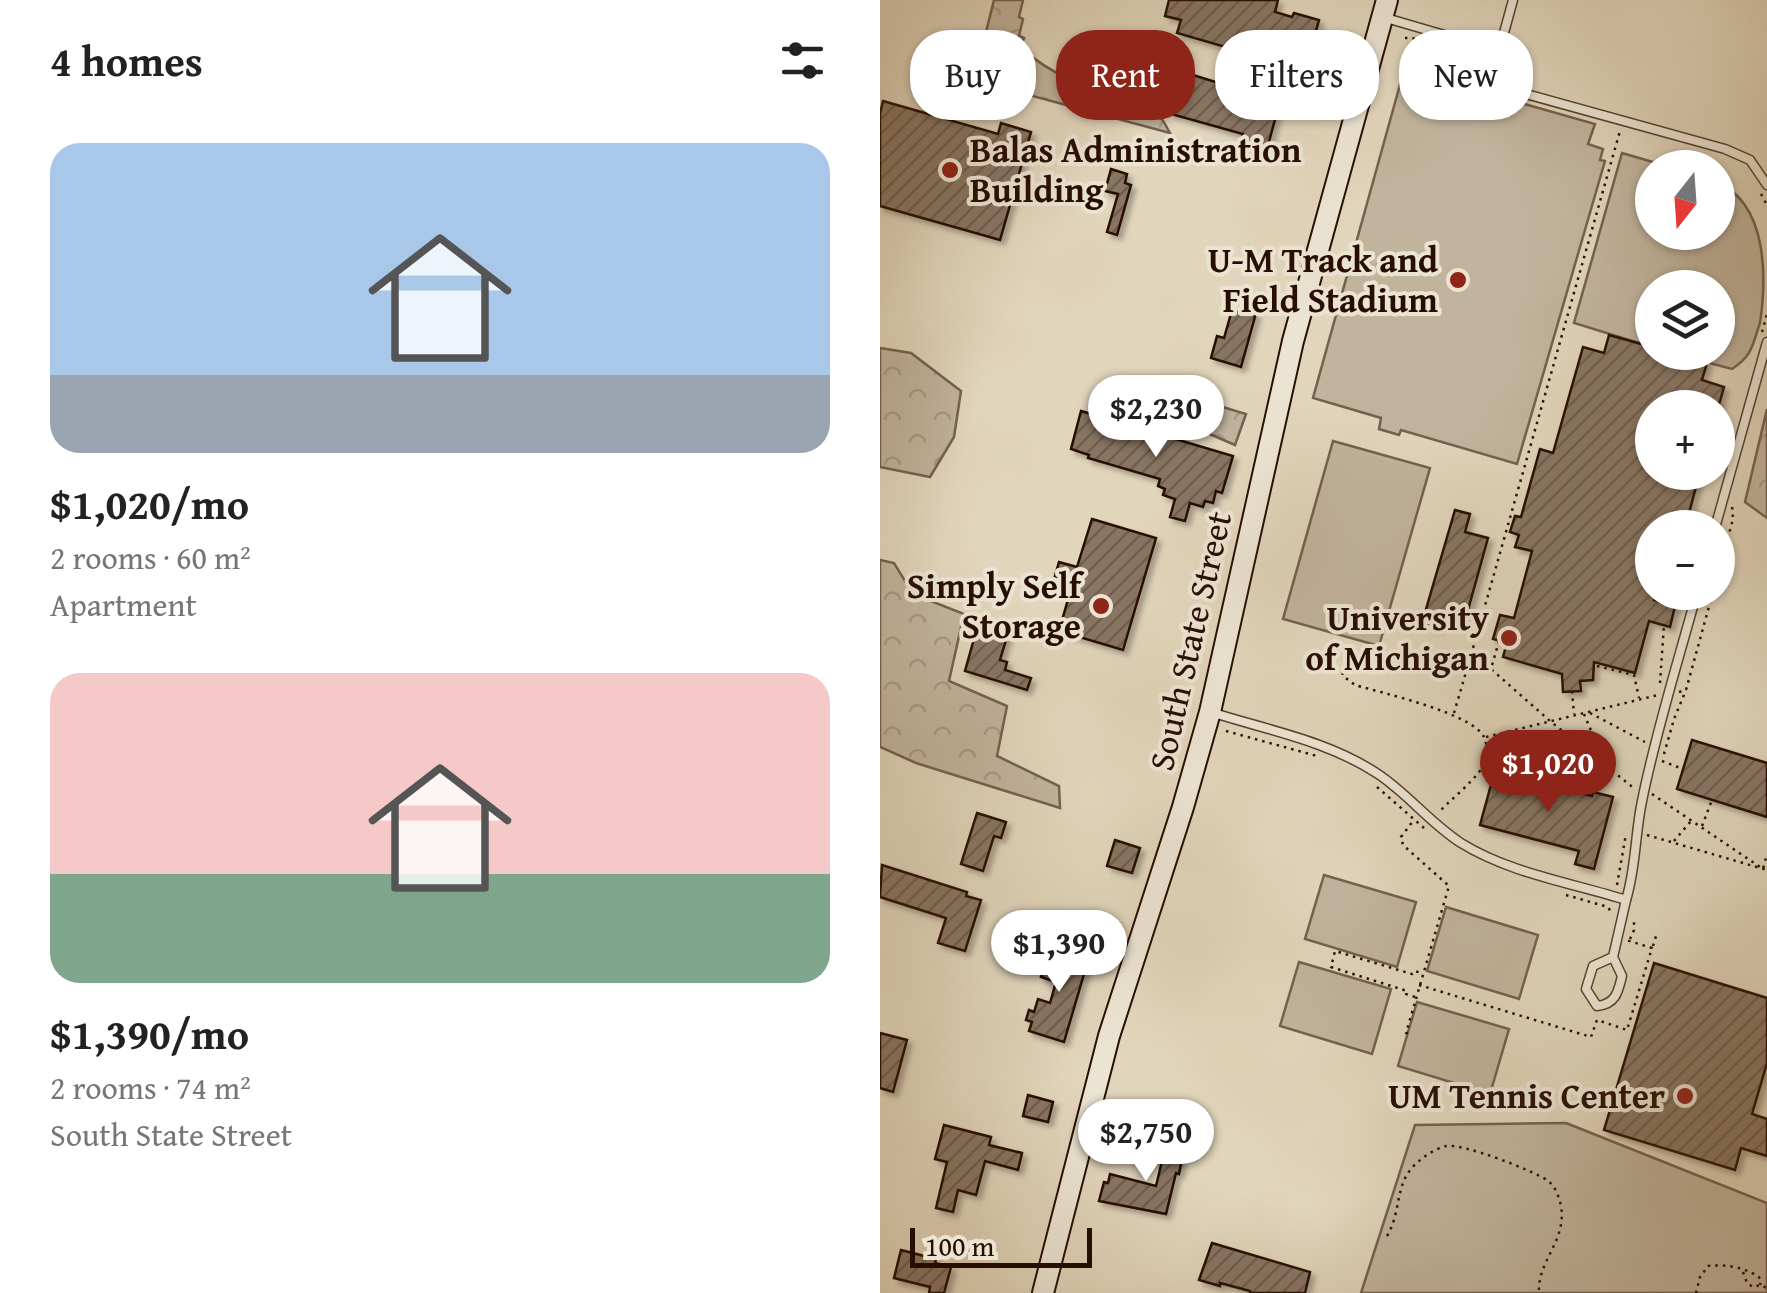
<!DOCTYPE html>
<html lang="en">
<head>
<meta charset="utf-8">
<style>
	body { margin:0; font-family:"Gentium Book Plus",serif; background:#f6f6f6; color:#222; height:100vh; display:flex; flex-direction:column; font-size:38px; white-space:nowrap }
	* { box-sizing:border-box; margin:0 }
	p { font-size:32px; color:#767676 }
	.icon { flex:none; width:55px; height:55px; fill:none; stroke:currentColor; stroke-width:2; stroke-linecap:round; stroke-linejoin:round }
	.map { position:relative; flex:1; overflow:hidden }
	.panel { display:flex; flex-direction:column; background:#fff; width:880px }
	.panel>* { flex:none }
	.top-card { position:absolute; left:30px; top:30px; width:705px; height:90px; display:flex; gap:20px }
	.needle { width:65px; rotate:197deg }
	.fabs { position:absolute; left:755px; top:150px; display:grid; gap:20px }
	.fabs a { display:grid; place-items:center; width:100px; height:100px; border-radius:50%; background:#fff; box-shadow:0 2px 8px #0004; font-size:50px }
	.scale { position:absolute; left:30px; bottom:25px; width:182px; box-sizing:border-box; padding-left:10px; border:5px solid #270e02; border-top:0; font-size:28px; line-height:35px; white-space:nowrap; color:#270e02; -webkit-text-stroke:8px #ece4d3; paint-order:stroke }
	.price { position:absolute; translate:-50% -85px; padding:0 22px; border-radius:35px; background:#fff; color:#222; font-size:32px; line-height:65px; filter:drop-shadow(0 2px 5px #0008) }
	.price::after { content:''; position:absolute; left:50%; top:60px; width:30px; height:22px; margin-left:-15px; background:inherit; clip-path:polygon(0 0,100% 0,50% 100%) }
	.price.current { background:#8f2418; color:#fff }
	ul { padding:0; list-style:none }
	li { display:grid; align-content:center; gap:20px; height:530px; padding:0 50px }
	li span { display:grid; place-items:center; height:310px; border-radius:30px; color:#555 }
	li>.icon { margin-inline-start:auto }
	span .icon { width:180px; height:180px; fill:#fffc; stroke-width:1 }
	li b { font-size:42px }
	h2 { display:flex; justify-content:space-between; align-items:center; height:120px; padding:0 50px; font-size:42px }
	.pill { padding:0 35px; border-radius:40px; background:#fff; box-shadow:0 2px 8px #0004; font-size:35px; line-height:90px }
	.pill.current { background:#8f2418; color:#fff }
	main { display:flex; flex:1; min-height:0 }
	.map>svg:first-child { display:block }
</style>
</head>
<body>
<main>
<section class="panel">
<h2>4 homes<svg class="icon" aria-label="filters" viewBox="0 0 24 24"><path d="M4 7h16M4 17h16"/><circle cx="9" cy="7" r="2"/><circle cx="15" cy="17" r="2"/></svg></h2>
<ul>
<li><span style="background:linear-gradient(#a9c7e8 75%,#9aa5b1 0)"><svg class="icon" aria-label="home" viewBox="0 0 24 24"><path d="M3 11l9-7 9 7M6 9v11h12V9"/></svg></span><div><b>$1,020/mo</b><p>2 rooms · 60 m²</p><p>Apartment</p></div></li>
<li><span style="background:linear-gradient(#f6c9c9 65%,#7fa58c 0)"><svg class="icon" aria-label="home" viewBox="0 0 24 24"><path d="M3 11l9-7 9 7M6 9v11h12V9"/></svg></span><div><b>$1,390/mo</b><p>2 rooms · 74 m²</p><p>South State Street</p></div></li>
</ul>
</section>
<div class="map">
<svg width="887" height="1293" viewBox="0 0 887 1293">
	<defs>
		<pattern id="forest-crowns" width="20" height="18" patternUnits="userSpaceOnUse" patternTransform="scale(2.5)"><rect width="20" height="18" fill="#c1b39c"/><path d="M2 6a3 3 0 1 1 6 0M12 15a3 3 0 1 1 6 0" fill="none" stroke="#a69985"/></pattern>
		<pattern id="building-hatch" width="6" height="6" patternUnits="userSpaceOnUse" patternTransform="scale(2.5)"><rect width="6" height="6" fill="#887562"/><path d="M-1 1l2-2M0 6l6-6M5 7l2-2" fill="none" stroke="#6f5e4f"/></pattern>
		<filter id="shadow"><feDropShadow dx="4.5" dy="4.5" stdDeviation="2.5" flood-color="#0004"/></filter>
	</defs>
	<rect width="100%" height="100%" fill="#e1d5bb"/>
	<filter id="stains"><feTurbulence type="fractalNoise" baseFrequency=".002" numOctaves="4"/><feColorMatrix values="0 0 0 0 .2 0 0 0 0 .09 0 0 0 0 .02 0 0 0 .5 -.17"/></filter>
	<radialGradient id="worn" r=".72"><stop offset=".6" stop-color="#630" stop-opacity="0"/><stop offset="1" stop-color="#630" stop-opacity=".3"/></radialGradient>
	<g fill="#c1b39c" stroke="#74604f" stroke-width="2.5">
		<path d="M535,73L715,124L708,144L723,149L720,160L725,161L637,464L521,430L519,435L499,429L501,418L433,398L521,81Z"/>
		<path d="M742,153L790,167L772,168V232H838V183C887,204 887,276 880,323C872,346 873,355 852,369L791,353L838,352V288H772V347L694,323Z"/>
		<path d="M453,441L550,468L499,646L403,619Z"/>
		<path d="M444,875L536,902L517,967L425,939Z"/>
		<path d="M566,907L658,935L639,999L547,971Z"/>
		<path d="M419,962L511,989L492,1054L400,1026Z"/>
		<path d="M537,1002L629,1029L610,1094L518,1066Z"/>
		<path d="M686,1123L887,1203V1293H481L535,1125Z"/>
	</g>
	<g fill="url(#forest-crowns)" stroke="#74604f" stroke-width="2.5">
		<path d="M114,0H143L139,17L143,19L139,36L144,38L140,47C177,81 236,100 282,119L290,133L108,84L103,70L111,38L105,36Z"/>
		<path d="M0,348L31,353L81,391L74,437L50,477L0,467Z"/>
		<path d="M290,391L366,414L355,445L297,420L285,403Z"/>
		<path d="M887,409V518L865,502Z"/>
		<path d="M0,560L14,563L33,594L84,614L69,681L127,706L117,756L179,786L180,808L36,763L0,747Z"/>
	</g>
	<g fill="url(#building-hatch)" stroke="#270e02" stroke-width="2.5" filter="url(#shadow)">
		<path d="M289,0H398L395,12L412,17L414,13L439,20L423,78L361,60L363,52L297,33L301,20L285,16Z"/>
		<path d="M303,72L355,88L358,79L384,86L379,102L398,108L386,153L359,145L363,134L291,114Z"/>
		<path d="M3,101L118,134L121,123L151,132L120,240L0,206V114Z"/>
		<path d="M231,169L247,174L245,183L251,185L237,235L227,232L238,194L225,191Z"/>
		<path d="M363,308L376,313L361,367L331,358L337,336L344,338L352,310L361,313Z"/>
		<path d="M729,335L772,347V352H791L827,363L822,380L844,387L838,408H772V472H820L805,528H772V592H776L774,600L795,606L790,627L769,621L755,673L714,662L713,680L700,681L701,691L683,692L682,674L623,657L627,643L613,639L620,615L634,618L652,551L635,547L639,535L630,532L635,516L641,517L660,449L673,453L703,347L724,353Z"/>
		<path d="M201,411L353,456L342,493L336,491L333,503L325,501L323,507L310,503L305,521L290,517L295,499L283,495L285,489L278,486L280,479L208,458L209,455L191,449Z"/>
		<path d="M575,510L590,514L585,532L608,538L586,617L563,611L558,628L542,623Z"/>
		<path d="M212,519L276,538L243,650L179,631L193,582L175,576L179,562L197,567Z"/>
		<path d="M99,621L129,630L120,660L127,662L125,670L151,678L147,690L85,671Z"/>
		<path d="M812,740L887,763V817L797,789Z"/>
		<path d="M615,770L712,796L713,792L733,797L714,869L695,864L699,851L600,825Z"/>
		<path d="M97,813L126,822L121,838L114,836L103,871L81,864Z"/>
		<path d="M235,840L260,848L252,873L227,866Z"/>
		<path d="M2,865L87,892L86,896L101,900L85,951L58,943L66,918L0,897Z"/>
		<path d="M181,949L209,957L184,1042L149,1031L152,1022L146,1020L149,1010L154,1012L158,999L170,1003L176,982L161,977L169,951L180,954Z"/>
		<path d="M774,963L887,998V1063L872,1114L887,1119V1156L861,1148L855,1170L724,1130Z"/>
		<path d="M0,1033L27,1040L13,1092L0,1088Z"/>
		<path d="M148,1095L173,1102L168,1122L143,1116Z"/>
		<path d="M64,1125L111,1137L109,1145L142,1153L138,1170L105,1161L96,1195L78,1190L73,1212L56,1208L67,1162L55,1159Z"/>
		<path d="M289,1142L300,1145L297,1157L302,1159L299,1174L296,1173L286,1214L219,1201L224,1182L228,1183L230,1174L276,1186L282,1161L272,1159L276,1144Z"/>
		<path d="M332,1243L430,1272L425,1293H370V1291L340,1283V1286L319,1280Z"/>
		<path d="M21,1250L56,1259L55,1263L71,1267L64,1293H49L50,1287L14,1278Z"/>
	</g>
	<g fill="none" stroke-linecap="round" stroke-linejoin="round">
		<defs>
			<g id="lane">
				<path d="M506,18L619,51L633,0"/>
				<path d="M574,38L569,58L581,76L845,149L870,160L887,185"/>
				<path d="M835,528L887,342"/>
				<path d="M334,713C391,731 448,741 498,774C528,794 550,823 581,843C629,873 692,883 746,900C756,868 755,834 762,801C776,731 798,662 817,592"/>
				<path d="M733,957L742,976C738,992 736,1004 717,1006L706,989L713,966L733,957L746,900"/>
			</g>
			<path id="secondary" d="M163,1293L229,1036L303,807L330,712L413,341L507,0"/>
		</defs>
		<use href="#lane" stroke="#564030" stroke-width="11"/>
		<use href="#secondary" stroke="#270e02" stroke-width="24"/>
		<g stroke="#270e02" stroke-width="2.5" stroke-dasharray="2.5 5" stroke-linecap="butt">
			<path d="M525,38C537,38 553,41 560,50"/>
			<path d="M881,194L887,205"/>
			<path d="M882,332L887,314"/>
			<path d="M838,575L853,519L852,505"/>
			<path d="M778,592L803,599"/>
			<path d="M619,641L611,669L670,721L755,789"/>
			<path d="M591,655L740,131"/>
			<path d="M717,666L754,675L759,698"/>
			<path d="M495,670C484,667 471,660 462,670L463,676L475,685C502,693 592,713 604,737C607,742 607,755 606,760C601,776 571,799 559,812"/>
			<path d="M780,683L784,625"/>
			<path d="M692,691L694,714"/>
			<path d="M799,692L806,690L833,592"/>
			<path d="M574,713L591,655L609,668"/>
			<path d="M710,713L765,742"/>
			<path d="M704,714L718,747L737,772"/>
			<path d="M346,731L437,756"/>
			<path d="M606,737L778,695"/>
			<path d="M784,754L794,719L806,690"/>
			<path d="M782,761L803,769"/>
			<path d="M497,787L544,828"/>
			<path d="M772,794L883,869L887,854"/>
			<path d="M822,826L832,800"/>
			<path d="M767,835L887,870"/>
			<path d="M794,841L811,821"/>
			<path d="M737,885L746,834"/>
			<path d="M686,895L728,907L732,914"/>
			<path d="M750,939L754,930V918"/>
			<path d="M773,946L776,936"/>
			<path d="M539,985L711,1037L717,1020L747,1030L772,948L746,940"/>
			<path d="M535,997L526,994L527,991L451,967L455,951L532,974L534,971L542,973"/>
			<path d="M528,1033H526L569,886L523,845L521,837L533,821"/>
			<path d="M507,1236C523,1209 513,1182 539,1161C546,1155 557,1148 566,1146C583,1143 651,1170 667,1180C675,1186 679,1196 681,1206C687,1241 657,1261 659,1293"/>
			<path d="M863,1272L867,1283L873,1287L880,1285L887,1288"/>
			<path d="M816,1293L820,1277L828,1266C845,1264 867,1267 881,1279L880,1285"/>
		</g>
		<use href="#lane" stroke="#ece4d3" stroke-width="8"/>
		<use href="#secondary" stroke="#ece4d3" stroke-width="20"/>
	</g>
	<g fill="#8f2418" stroke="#ece4d3" stroke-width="4">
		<circle cx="70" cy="170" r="10"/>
		<circle cx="578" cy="280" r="10"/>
		<circle cx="221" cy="606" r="10"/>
		<circle cx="629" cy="638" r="10"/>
		<circle cx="805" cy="1096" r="10"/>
	</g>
	<g text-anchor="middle" stroke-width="8" stroke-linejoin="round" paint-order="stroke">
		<g font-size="35" font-weight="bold" fill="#270e02" stroke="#ece4d3" text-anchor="end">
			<text x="90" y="162" text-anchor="start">Balas Administration<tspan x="90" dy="40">Building</tspan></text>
			<text x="558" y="272">U-M Track and<tspan x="558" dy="40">Field Stadium</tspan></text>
			<text x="201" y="598">Simply Self<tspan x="201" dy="40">Storage</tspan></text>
			<text x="609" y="630">University<tspan x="609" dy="40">of Michigan</tspan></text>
			<text x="785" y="1108">UM Tennis Center</text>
		</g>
		<g font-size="35" fill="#270e02" stroke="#ece4d3">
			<text transform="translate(310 641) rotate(-77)" y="12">South State Street</text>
		</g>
	</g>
	<rect width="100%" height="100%" filter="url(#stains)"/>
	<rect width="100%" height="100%" fill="url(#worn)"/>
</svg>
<div class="fabs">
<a><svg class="needle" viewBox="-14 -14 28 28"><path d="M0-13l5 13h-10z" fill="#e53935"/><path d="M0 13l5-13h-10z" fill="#767676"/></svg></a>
<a><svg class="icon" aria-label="layers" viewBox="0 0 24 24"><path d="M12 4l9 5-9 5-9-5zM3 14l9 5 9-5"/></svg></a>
<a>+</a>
<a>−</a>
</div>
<div class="scale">100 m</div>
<b class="price" style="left:276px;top:460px">$2,230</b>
<b class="price current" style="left:668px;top:815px">$1,020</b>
<b class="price" style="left:179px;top:995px">$1,390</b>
<b class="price" style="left:266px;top:1184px">$2,750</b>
<div class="top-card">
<a class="pill">Buy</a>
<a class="pill current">Rent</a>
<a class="pill">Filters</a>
<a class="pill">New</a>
</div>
</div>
</main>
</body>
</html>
